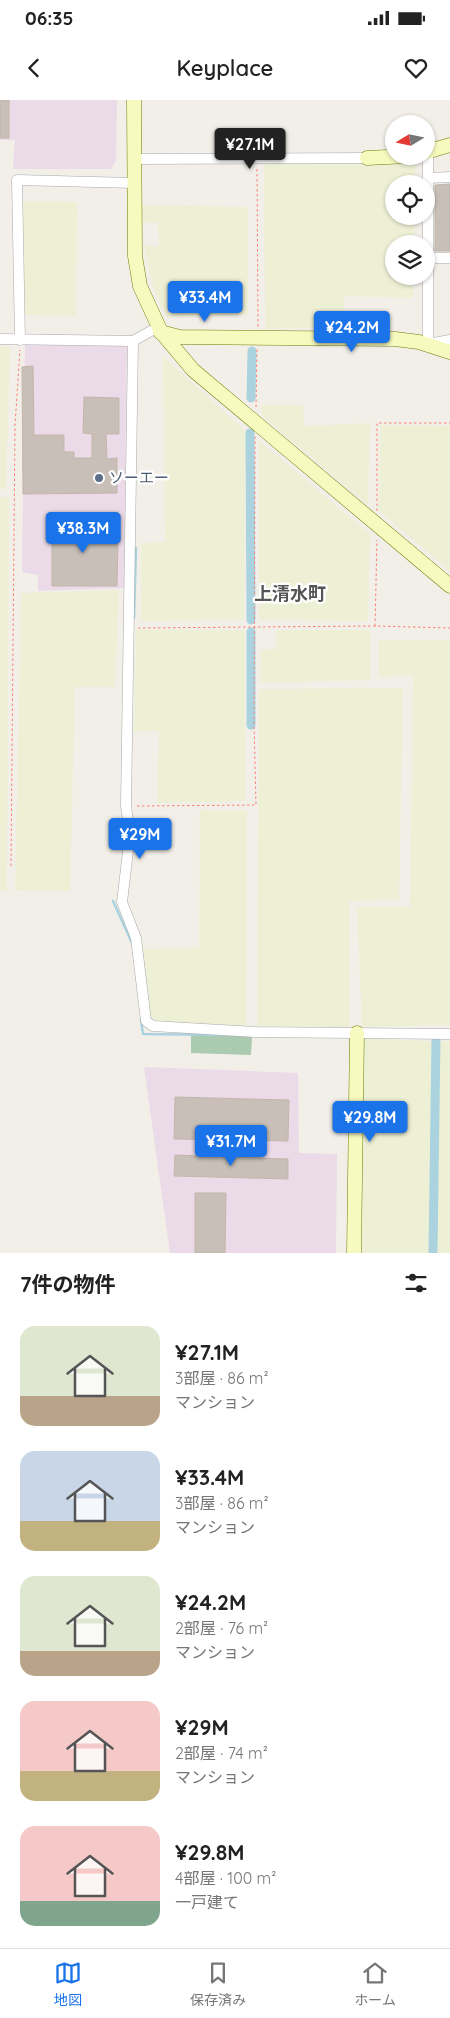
<!DOCTYPE html>
<html lang="ja">
<head>
<meta charset="utf-8">
<style>
	body { margin:0; font-family:Quicksand,"Noto Sans JP",sans-serif; background:#f2f2f2; color:#222; height:100vh; display:flex; flex-direction:column; font-size:19px; white-space:nowrap }
	* { box-sizing:border-box; margin:0 }
	p { font-size:16px; color:#767676 }
	.icon { flex:none; width:28px; height:28px; fill:none; stroke:currentColor; stroke-width:2; stroke-linecap:round; stroke-linejoin:round }
	.map { position:relative; height:1153px; overflow:hidden }
	.details { display:flex; flex-direction:column; background:#fff; flex:1 }
	.details>* { flex:none }
	.needle { width:32px; rotate:260deg }
	.fabs { position:absolute; left:385px; top:15px; display:grid; gap:10px }
	.fabs a { display:grid; place-items:center; width:50px; height:50px; border-radius:50%; background:#fff; box-shadow:0 1px 4px #0004; font-size:25px }
	.price { position:absolute; translate:-50% -42px; padding:0 11px; border-radius:5px; background:#1a73e8; color:#fff; font-size:16px; line-height:32px; filter:drop-shadow(0 1px 2px #0008) }
	.price::after { content:''; position:absolute; left:50%; top:30px; width:15px; height:11px; margin-left:-8px; background:inherit; clip-path:polygon(0 0,100% 0,50% 100%) }
	.price.current { background:#222; color:#fff }
	ul { padding:0; list-style:none }
	li { display:flex; align-items:center; gap:15px; height:125px; padding:0 20px }
	li span { display:grid; place-items:center; flex:none; width:140px; height:100px; border-radius:15px; color:#555 }
	li>.icon { margin-inline-start:auto }
	span .icon { width:60px; height:60px; fill:#fffc; stroke-width:1 }
	li b { font-size:21px }
	h2 { display:flex; justify-content:space-between; align-items:center; height:60px; padding:0 20px; font-size:21px }
	.status { display:flex; justify-content:space-between; align-items:center; height:35px; padding:0 25px; background:#fff; direction:ltr }
	.status svg { height:14px; fill:currentColor }
	header { display:flex; justify-content:space-between; align-items:center; height:65px; padding:0 20px; background:#fff; font-size:22px; font-weight:600 }
	.dock { display:flex; justify-content:space-around; align-items:center; height:70px; border-top:1px solid #e0e0e0; background:#fff; font-size:14px; color:#767676 }
	.dock a { display:grid; justify-items:center; gap:2px }
	.dock .current { color:#1a73e8 }
	.map>svg:first-child { display:block }
</style>
</head>
<body>
<div class="status"><b>06:35</b><svg viewBox="0 0 49 12"><path d="M0 12V9h3v3zM5 12V6h3v6zM10 12V3h3v9zM15 12V0h3v12zM26 1h20v11H26zM47 4h2v5h-2z"/></svg></div>
<header><svg class="icon" aria-label="back" viewBox="0 0 24 24"><path d="M15 5l-7 7 7 7"/></svg>Keyplace<svg class="icon" aria-label="heart" viewBox="0 0 24 24"><path d="M12 20l-8-8c-3-5 5-10 8-4 3-6 11-1 8 4z"/></svg></header>
<div class="map">
<svg width="450" height="1153" viewBox="0 0 450 1153">
	<rect width="100%" height="100%" fill="#f2efe9"/>
	<g fill="#ebdbe8">
		<path d="M0,0H117L116,60L111,69H13L15,40H0Z"/>
		<path d="M25,244L127,245L124,488L38,491V475L22,472Z"/>
		<path d="M144,967L298,973L299,1053L337,1054L336,1153H170Z"/>
	</g>
	<g fill="#eef0d5">
		<path d="M415,62V84H394V116H414V144H394V176H414L413,198L344,196V227L265,229L264,64Z"/>
		<path d="M21,101L77,102L76,216L20,215Z"/>
		<path d="M142,105L248,107V215L166,217L153,186L144,146H159L158,123L142,122Z"/>
		<path d="M0,247H10L6,389H0Z"/>
		<path d="M163,256L246,332L244,520L141,521V443L165,442Z"/>
		<path d="M261,305H303L304,326L370,323L368,405L262,316Z"/>
		<path d="M380,325L450,326V471L379,411Z"/>
		<path d="M259,341L370,434L368,521L259,520Z"/>
		<path d="M0,397H9L7,791H0Z"/>
		<path d="M119,490L115,587H75L70,791L15,790L21,493Z"/>
		<path d="M136,530H245V701L157,703L159,631H134Z"/>
		<path d="M277,530H370V580L260,583L261,550L276,549Z"/>
		<path d="M379,540H450V925L362,927L357,807H410L413,575L379,577Z"/>
		<path d="M403,588L399,800L349,801V928L257,926L259,589Z"/>
		<path d="M200,710L247,711L246,926L156,922L150,915L143,849L199,848Z"/>
		<path d="M364,938L450,942V1153H360Z"/>
	</g>
	<path fill="#aacbaf" d="M191,934L252,936L251,955L191,953Z"/>
	<g fill="none" stroke-linecap="round" stroke-linejoin="round">
		<g stroke="#aad3df" stroke-width="2.5">
			<path d="M134,518L136,448"/>
			<path d="M113,801L132,843"/>
			<path d="M141,920L143,934L224,935"/>
		</g>
		<g stroke="#aad3df" stroke-width="9">
			<path d="M251,298L252,251"/>
			<path d="M250,333L251,520"/>
			<path d="M251,625V532"/>
			<path d="M433,1153L436,938"/>
		</g>
	</g>
	<g fill="#c7bfb8" stroke="#c4b6ab">
		<rect x="0" y="0" width="9" height="38"/>
		<path d="M450,84V151H435V85Z"/>
		<path d="M33,266L34,335H64V352H74V358H92V334L83,333L84,297L119,298V334H106L107,359L117,358V393L23,394L22,267Z"/>
		<path d="M83,414H102L101,439H118L117,486H52V422H83Z"/>
		<path d="M175,997L289,1000L288,1041L174,1039Z"/>
		<path d="M175,1055L288,1059V1079L174,1076Z"/>
		<path d="M195,1093H226L225,1153H195Z"/>
	</g>
	<g fill="none" stroke-linecap="round" stroke-linejoin="round">
		<defs>
			<g id="street">
				<path d="M428,51V244L450,240"/>
				<path d="M134,59L367,58"/>
				<path d="M429,78L450,77"/>
				<path d="M428,158H450"/>
				<path d="M0,239L133,241L151,231"/>
				<path d="M20,240L17,80L134,83"/>
				<path d="M133,241L126,706L130,735L122,802L136,838L146,921L153,926L255,932L450,934"/>
			</g>
			<g id="secondary">
				<path d="M134,0L135,156L140,186L161,232L193,270L450,486"/>
				<path d="M426,52L450,45"/>
				<path d="M367,58L408,56"/>
				<path d="M160,232L180,237L395,239L419,242L450,252"/>
				<path d="M354,1153L357,933"/>
			</g>
		</defs>
		<use href="#street" stroke="#a9a9a9" stroke-width="11"/>
		<use href="#secondary" stroke="#707d05" stroke-width="15"/>
		<g stroke="#fa8072" stroke-width="1" stroke-dasharray="2.5 2.5" stroke-linecap="butt">
			<path d="M257,69L258,227"/>
			<path d="M256,307L257,249"/>
			<path d="M377,411V323H450"/>
			<path d="M375,526L377,440"/>
			<path d="M138,528L375,526L450,528"/>
			<path d="M137,706L256,705L254,622L255,336"/>
			<path d="M11,766L15,325L20,250"/>
		</g>
		<use href="#street" stroke="#fff" stroke-width="10"/>
		<use href="#secondary" stroke="#f7fabf" stroke-width="14"/>
	</g>
	<circle fill="#5c6f8a" stroke="#fff" stroke-width="2" cx="99" cy="378" r="5"/>
	<g text-anchor="middle" stroke-width="4.5" stroke-linejoin="round" paint-order="stroke">
		<g font-size="15" fill="#4e5e75" stroke="#fff" text-anchor="start">
			<text x="109" y="383">ソーエー</text>
		</g>
		<g font-size="18" font-weight="bold" fill="#555" stroke="#fff">
			<text x="290" y="500">上清水町</text>
		</g>
	</g>
</svg>
<div class="fabs">
<a><svg class="needle" viewBox="-14 -14 28 28"><path d="M0-13l5 13h-10z" fill="#e53935"/><path d="M0 13l5-13h-10z" fill="#767676"/></svg></a>
<a><svg class="icon" aria-label="locate" viewBox="0 0 24 24"><circle cx="12" cy="12" r="6"/><path d="M12 2v4M12 18v4M2 12h4M18 12h4"/></svg></a>
<a><svg class="icon" aria-label="layers" viewBox="0 0 24 24"><path d="M12 4l9 5-9 5-9-5zM3 14l9 5 9-5"/></svg></a>
</div>
<b class="price current" style="left:250px;top:70px">¥27.1M</b>
<b class="price" style="left:205px;top:223px">¥33.4M</b>
<b class="price" style="left:352px;top:253px">¥24.2M</b>
<b class="price" style="left:83px;top:454px">¥38.3M</b>
<b class="price" style="left:140px;top:760px">¥29M</b>
<b class="price" style="left:370px;top:1043px">¥29.8M</b>
<b class="price" style="left:231px;top:1067px">¥31.7M</b>
</div>
<section class="details">
<h2>7件の物件<svg class="icon" aria-label="filters" viewBox="0 0 24 24"><path d="M4 7h16M4 17h16"/><circle cx="9" cy="7" r="2"/><circle cx="15" cy="17" r="2"/></svg></h2>
<ul>
<li><span style="background:linear-gradient(#dfe7d0 70%,#b9a48a 0)"><svg class="icon" aria-label="home" viewBox="0 0 24 24"><path d="M3 11l9-7 9 7M6 9v11h12V9"/></svg></span><div><b>¥27.1M</b><p>3部屋 · 86 m²</p><p>マンション</p></div></li>
<li><span style="background:linear-gradient(#c9d6e8 70%,#c2b280 0)"><svg class="icon" aria-label="home" viewBox="0 0 24 24"><path d="M3 11l9-7 9 7M6 9v11h12V9"/></svg></span><div><b>¥33.4M</b><p>3部屋 · 86 m²</p><p>マンション</p></div></li>
<li><span style="background:linear-gradient(#dfe7d0 75%,#b9a48a 0)"><svg class="icon" aria-label="home" viewBox="0 0 24 24"><path d="M3 11l9-7 9 7M6 9v11h12V9"/></svg></span><div><b>¥24.2M</b><p>2部屋 · 76 m²</p><p>マンション</p></div></li>
<li><span style="background:linear-gradient(#f6c9c9 70%,#c2b280 0)"><svg class="icon" aria-label="home" viewBox="0 0 24 24"><path d="M3 11l9-7 9 7M6 9v11h12V9"/></svg></span><div><b>¥29M</b><p>2部屋 · 74 m²</p><p>マンション</p></div></li>
<li><span style="background:linear-gradient(#f6c9c9 75%,#7fa58c 0)"><svg class="icon" aria-label="home" viewBox="0 0 24 24"><path d="M3 11l9-7 9 7M6 9v11h12V9"/></svg></span><div><b>¥29.8M</b><p>4部屋 · 100 m²</p><p>一戸建て</p></div></li>
</ul>
</section>
<nav class="dock">
<a class="current"><svg class="icon" aria-label="map" viewBox="0 0 24 24"><path d="M3 6l6-2 6 2 6-2v14l-6 2-6-2-6 2zM9 4v14M15 6v14"/></svg>地図</a>
<a><svg class="icon" aria-label="saved" viewBox="0 0 24 24"><path d="M7 4h10v16l-5-4-5 4z"/></svg>保存済み</a>
<a><svg class="icon" aria-label="home" viewBox="0 0 24 24"><path d="M3 11l9-7 9 7M6 9v11h12V9"/></svg>ホーム</a>
</nav>
</body>
</html>
